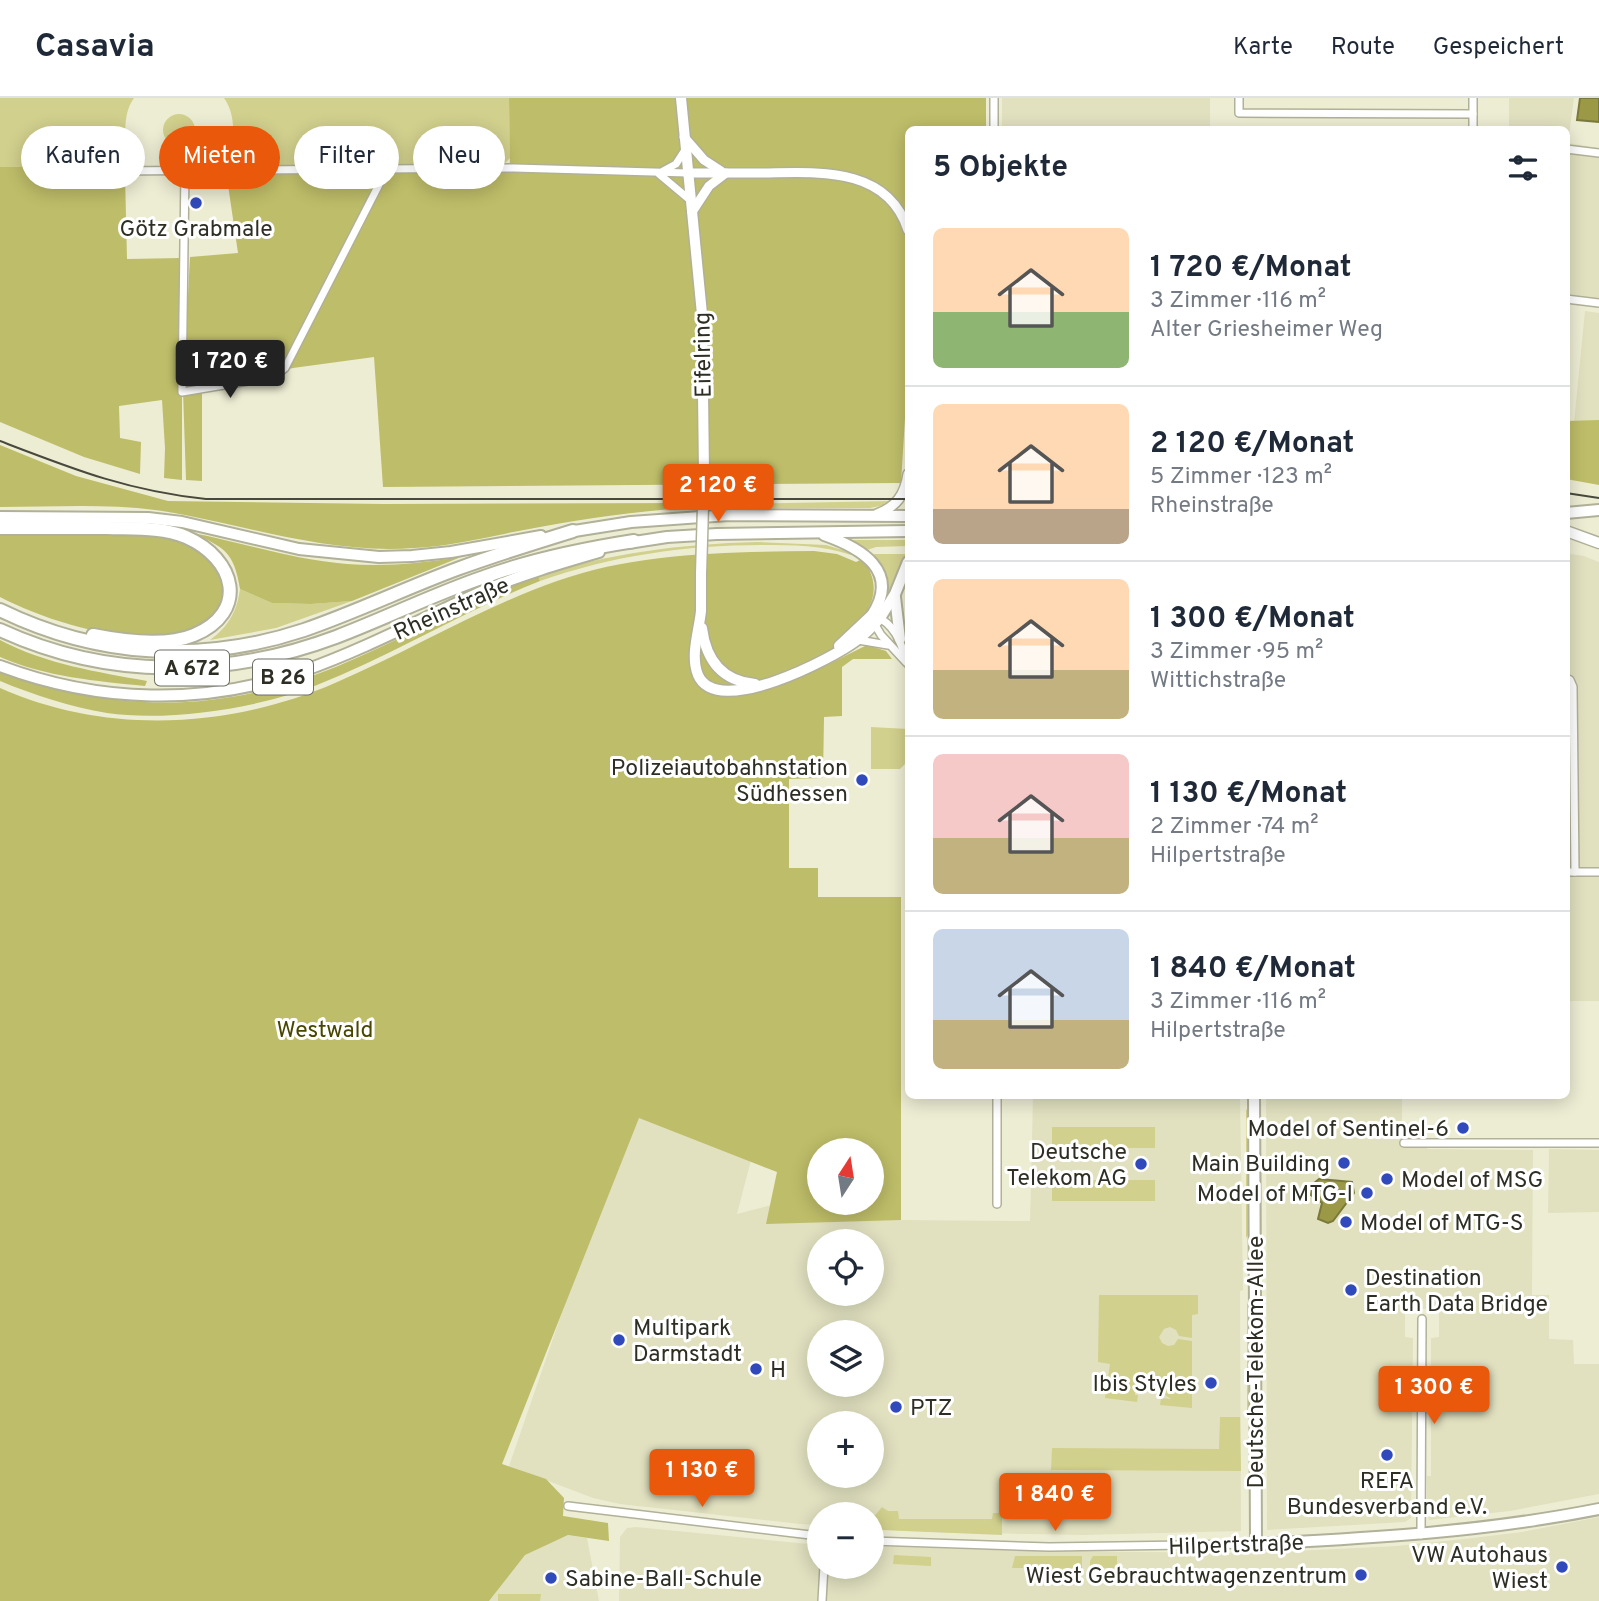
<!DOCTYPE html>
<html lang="de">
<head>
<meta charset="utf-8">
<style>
	body { margin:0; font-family:Overpass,sans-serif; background:#f6f6f7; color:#1f2937; height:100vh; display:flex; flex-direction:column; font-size:26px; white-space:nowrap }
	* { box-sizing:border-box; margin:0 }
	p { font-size:23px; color:#747a83 }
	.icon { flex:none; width:38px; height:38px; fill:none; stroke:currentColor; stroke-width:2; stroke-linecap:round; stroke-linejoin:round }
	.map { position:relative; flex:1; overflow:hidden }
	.sheet { position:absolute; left:905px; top:28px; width:665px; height:973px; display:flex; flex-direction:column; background:#fff; border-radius:10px; box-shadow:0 4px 18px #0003 }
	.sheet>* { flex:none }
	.top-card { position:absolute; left:21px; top:28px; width:665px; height:63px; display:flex; gap:14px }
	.needle { width:46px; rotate:12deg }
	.buttons { position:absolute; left:807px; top:1040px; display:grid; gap:14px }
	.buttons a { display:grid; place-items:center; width:77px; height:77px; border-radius:50%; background:#fff; box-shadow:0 4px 18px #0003; font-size:35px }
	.price { position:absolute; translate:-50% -60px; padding:0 16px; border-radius:7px; background:#ea580c; color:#fff; font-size:23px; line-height:46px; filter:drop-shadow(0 2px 4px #0008) }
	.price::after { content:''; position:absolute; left:50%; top:42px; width:21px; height:16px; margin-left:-10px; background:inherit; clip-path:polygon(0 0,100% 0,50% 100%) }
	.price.selected { background:#222; color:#fff }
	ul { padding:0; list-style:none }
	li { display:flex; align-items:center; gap:21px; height:175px; padding:0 28px }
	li+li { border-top:2px solid #e0e1e3 }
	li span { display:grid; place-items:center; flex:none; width:196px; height:140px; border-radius:10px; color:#555 }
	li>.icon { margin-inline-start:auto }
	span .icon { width:84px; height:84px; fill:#fffc; stroke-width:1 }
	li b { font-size:30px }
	h2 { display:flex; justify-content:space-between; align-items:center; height:84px; padding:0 28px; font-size:30px }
	.tag { padding:0 24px; border-radius:32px; background:#fff; box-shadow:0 4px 18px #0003; font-size:24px; line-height:63px }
	.tag.selected { background:#ea580c; color:#fff }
	header { display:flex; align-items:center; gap:42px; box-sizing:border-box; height:98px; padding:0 35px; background:#fff; border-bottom:2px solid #e0e1e3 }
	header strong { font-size:33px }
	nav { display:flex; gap:38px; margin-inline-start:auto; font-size:24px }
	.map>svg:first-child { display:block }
</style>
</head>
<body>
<header>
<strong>Casavia</strong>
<nav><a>Karte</a><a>Route</a><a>Gespeichert</a></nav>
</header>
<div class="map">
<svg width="1599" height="1503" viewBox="0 0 1599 1503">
	<rect width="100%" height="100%" fill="#ededd4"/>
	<g fill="#e1e1c0" fill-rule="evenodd">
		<rect x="1002" y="0" width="208" height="31"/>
		<path d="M1509,0H1574L1568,45L1599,50V201L1566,198V32L1509,31Z"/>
		<path d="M1585,213L1599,215V322L1574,324Z"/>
		<path d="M1566,455L1584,458L1599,464V903H1566Z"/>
		<path d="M1033,998H1240L1243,1192L1240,1193L1241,1433L1084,1437L927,1434L872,1431V1416H819V1427L800,1426L620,1406L593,1400L509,1368L635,1003L756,1043L737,1116L819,1095V1104H872V1081L901,1074V1122L1030,1123ZM819,1143H872V1195H819ZM819,1234H872V1286H819ZM819,1325H872V1377H819Z"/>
		<path d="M1266,998H1402V1025H1427V1051L1533,1052L1532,1197H1549V1241L1573,1242L1574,1266H1599V1396L1510,1413L1429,1422L1427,1411V1378H1431V1240L1439,1239V1211H1405V1239L1413,1240L1411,1420L1405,1424L1267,1432Z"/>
		<path d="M1549,1051L1599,1052V1114L1548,1115Z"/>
		<path d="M1599,1419V1503H619L620,1439L627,1430L636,1429L819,1447V1468H872V1448L1025,1453L1255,1455L1396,1448L1464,1441L1522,1434Z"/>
		<path d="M568,1437L587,1440L599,1503H489L524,1457Z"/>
	</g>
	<g fill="#d1d08d">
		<path d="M0,0H134C122,17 126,37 126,57L133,58L134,69L0,70Z"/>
		<path d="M224,0H509L510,60L504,66L226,70V56H233C233,36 236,17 224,0Z"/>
		<circle cx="179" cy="32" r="16"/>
		<path d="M715,403H727L729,406L892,403L885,407L870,410H715Z"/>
		<path d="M852,442H908V448L876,449L867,452Z"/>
		<path d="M757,444L826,447L856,456L851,457C822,447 792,447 761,447C686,447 611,458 540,483L538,478C610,455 681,446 757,444Z"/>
		<path d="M875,456H908L891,497L885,503C887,485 884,471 873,457Z"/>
		<path d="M240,491L272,505L311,506L352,503L276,530L210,542C229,528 237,513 240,491Z"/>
		<path d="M871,629L908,631V663L900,671H871Z"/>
		<path d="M1258,998H1261L1262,1199L1260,1202Z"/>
		<path d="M1246,1011L1249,1015V1136L1246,1140Z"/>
		<rect x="1052" y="1029" width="103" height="21"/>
		<rect x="1052" y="1082" width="103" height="21"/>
		<path d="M1099,1197H1198V1216L1192,1217V1240L1179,1238L1176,1232L1170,1229L1164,1231L1159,1239L1162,1245L1168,1248L1174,1247L1178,1241L1192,1243V1310L1160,1307L1161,1300L1171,1301L1165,1297L1166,1293L1158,1292L1137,1279L1135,1297H1138L1137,1304L1105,1300L1110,1266L1098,1264Z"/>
		<path d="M1247,1205L1250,1209V1319H1247Z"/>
		<path d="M1220,1319H1240L1241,1373L1051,1372L1052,1350L1219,1351Z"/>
		<path d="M882,1409L888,1413H898L899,1421H992L993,1415H1002V1437L881,1432L872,1421Z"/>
		<path d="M894,1457L931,1459V1468L893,1466Z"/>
		<path d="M1015,1458H1082V1471L1012,1470Z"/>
		<path d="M1093,1458H1117V1470H1090V1463Z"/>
		<path d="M498,1496H541L540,1503H498Z"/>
	</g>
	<g fill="#bebd69" fill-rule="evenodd">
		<path d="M509,0H986V31L908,32V303L906,304L901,385L383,389L374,259L293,270L202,291V383L186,382L183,293L190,159L238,155L228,87H231V74H510Z"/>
		<path d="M0,69H122L125,77L127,161L182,160V382L164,380L165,350L162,302L119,308L120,340L141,344L140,376L84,359L0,324Z"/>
		<path d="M1599,322V387L1566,381V323Z"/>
		<path d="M0,347L76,378L168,403L384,406L697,405V409C644,413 592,419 540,429C498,436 456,448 414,450C336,456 261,432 185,417C125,404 61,409 0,409Z"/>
		<path d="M146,435C168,440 188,444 206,457C211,460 213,464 217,469C237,498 210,529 181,536C129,549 46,523 0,499V436Z"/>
		<path d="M193,435C244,445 295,462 347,466C385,469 423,465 461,459L352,503L311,506L272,505L240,491C234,454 225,450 193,435Z"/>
		<path d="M814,453L837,456L856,464L862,461C893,499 856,530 828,554L829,566L867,547L886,553L892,561H853L842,569V618L824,619L823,680L789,681V770H818V799H901V1122L766,1126L777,1074L639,1020L502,1366L546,1381L564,1400L563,1418L608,1425L609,1443L568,1437L525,1457L489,1503H0V590C106,637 229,631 335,585C410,553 480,510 557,483C638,454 729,454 814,453ZM819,1052H872V1104H819Z"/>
		<path d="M538,478L540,483C464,513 393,557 317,587C260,610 169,624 107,615C71,609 34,597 0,583V575C119,615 221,616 338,568C406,540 469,502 538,478Z"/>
		<path d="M0,542C45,566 98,574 147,583L145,588C96,583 46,579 0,559Z"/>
	</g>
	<g fill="#9b9945" stroke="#7a793b" stroke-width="2">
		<path d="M1580,0H1599V24L1577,22Z"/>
		<path d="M1319,1081L1352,1084L1354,1095L1333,1123L1328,1125L1318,1121L1322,1105L1311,1097L1313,1086Z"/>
	</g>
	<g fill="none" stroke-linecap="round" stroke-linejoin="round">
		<defs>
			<g id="minor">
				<path d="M1239,0V15L1473,16"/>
				<path d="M1473,0V32"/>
				<path d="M994,32V0"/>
				<path d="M1566,51L1599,55"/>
				<path d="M185,72L182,294L273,279L285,270L387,71"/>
				<path d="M111,73L514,70L688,75"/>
				<path d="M663,73L676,66L685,52"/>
				<path d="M659,76L690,102"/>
				<path d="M1566,201L1599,205"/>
				<path d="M876,518C897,528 901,547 908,566"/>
				<path d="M874,525L881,537L906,564"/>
				<path d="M858,542L888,547"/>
				<path d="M1566,580L1570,582L1573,589L1575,774"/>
				<path d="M1566,774H1599"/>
				<path d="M997,998V1106"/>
				<path d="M1404,1045H1599"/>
				<path d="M568,1408L819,1438"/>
				<path d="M1421,1437L1422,1221"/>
				<path d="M872,1443L1049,1449L1256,1446"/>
				<path d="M822,1503L824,1468"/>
			</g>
			<g id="tertiary">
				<path d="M684,39L704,62L721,73"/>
				<path d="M688,75C715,75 742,75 769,75C822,74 888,70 908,132"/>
				<path d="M692,114L709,88L726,75"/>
				<path d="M877,416C896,409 905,397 908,376"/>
			</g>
			<g id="secondary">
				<path d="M681,0L702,216L704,375"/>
				<path d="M1566,433L1599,445"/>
				<path d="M701,476C701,488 701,501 701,513C699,533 690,558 698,577C717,621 832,561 857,542C866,536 873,528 880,520"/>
				<path d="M702,530C706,562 722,583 755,586"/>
				<path d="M839,548L872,517"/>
			</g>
			<g id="primary">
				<path d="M1566,415L1599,412"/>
				<path d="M0,419L148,420L182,424L299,451L379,459L412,458L451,454L541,438"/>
				<path d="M568,434L631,424L729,417L908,418"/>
				<path d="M824,437C861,450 901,473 872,517"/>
				<path d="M628,445L667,439L717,436L908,433"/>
				<path d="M895,499L900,541"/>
				<path d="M880,520L895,496L908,464"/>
				<path d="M0,568C98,605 204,608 303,573C365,551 423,520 483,493C520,477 561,465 599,454"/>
				<path d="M1254,998L1256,1446C1373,1440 1483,1434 1599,1411"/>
			</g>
			<g id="motorway">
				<path d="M0,430C36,430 71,430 107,430C133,431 162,429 186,439C236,461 249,514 194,537C165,549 123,543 93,537"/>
				<path d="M0,512C96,559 202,566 304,532C356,514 406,490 457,471C495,457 534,445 573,433"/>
				<path d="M0,532C108,582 226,580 336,539C386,520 434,496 484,479C533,461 583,451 634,443"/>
			</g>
		</defs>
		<use href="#minor" stroke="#b1b199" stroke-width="10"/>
		<use href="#tertiary" stroke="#b1b199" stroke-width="12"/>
		<use href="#secondary" stroke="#b1b199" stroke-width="13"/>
		<use href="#primary" stroke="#b1b199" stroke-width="14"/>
		<use href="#motorway" stroke="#b1b199" stroke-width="16"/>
		<use href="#minor" stroke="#fff" stroke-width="7"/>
		<use href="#tertiary" stroke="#fff" stroke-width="9"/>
		<use href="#secondary" stroke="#fff" stroke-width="10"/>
		<use href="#primary" stroke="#fff" stroke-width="10"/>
		<use href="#motorway" stroke="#fff" stroke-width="12"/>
		<g stroke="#48483d" stroke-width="2">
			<path d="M0,343C73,371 128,393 206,401H908"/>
			<path d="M1566,395L1599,400"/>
		</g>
		<defs>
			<path id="secondary-bridge" d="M701,476L704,375"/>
		</defs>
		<use href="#secondary-bridge" stroke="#b1b199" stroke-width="13" stroke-linecap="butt"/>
		<use href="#secondary-bridge" stroke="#fff" stroke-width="10"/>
	</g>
	<g fill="#304abb" stroke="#fff" stroke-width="2.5">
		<circle cx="196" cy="105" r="7"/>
		<circle cx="862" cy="682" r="7"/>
		<circle cx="1463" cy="1030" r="7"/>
		<circle cx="1344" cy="1065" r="7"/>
		<circle cx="1141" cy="1066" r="7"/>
		<circle cx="1387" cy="1081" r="7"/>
		<circle cx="1367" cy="1095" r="7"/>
		<circle cx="1346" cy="1124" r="7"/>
		<circle cx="1351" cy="1192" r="7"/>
		<circle cx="619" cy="1242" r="7"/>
		<circle cx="756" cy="1271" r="7"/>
		<circle cx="1211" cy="1285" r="7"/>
		<circle cx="896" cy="1309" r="7"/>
		<circle cx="1387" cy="1357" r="7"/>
		<circle cx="1562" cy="1469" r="7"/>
		<circle cx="1361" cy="1477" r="7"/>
		<circle cx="551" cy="1480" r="7"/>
	</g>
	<g text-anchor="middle" stroke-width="6" stroke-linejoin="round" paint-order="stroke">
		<g fill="#fff" stroke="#6d6d66" stroke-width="2">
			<rect x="155" y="552.5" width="74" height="35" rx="5"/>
			<rect x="253" y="561.5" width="60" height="35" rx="5"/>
		</g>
		<g font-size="21" font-weight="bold" fill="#2e2e25">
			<text x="192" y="577">A 672</text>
			<text x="283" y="586">B 26</text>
		</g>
		<g font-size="23" fill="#2e2e25" stroke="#fff" text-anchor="end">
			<text x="196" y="138" text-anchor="middle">Götz Grabmale</text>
			<text x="848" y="677">Polizeiautobahnstation<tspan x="848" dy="26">Südhessen</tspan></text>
			<text x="1449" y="1038">Model of Sentinel-6</text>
			<text x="1127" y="1061">Deutsche<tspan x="1127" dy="26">Telekom AG</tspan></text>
			<text x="1330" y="1073">Main Building</text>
			<text x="1401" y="1089" text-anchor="start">Model of MSG</text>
			<text x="1353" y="1103">Model of MTG-I</text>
			<text x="1360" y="1132" text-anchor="start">Model of MTG-S</text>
			<text x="1365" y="1187" text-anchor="start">Destination<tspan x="1365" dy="26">Earth Data Bridge</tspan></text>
			<text x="633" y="1237" text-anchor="start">Multipark<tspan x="633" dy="26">Darmstadt</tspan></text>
			<text x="770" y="1279" text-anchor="start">H</text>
			<text x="1197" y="1293">Ibis Styles</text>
			<text x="910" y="1317" text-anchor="start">PTZ</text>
			<text x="1387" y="1390" text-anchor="middle">REFA<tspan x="1387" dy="26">Bundesverband e.V.</tspan></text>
			<text x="1548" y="1464">VW Autohaus<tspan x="1548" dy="26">Wiest</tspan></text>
			<text x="1347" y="1485">Wiest Gebrauchtwagenzentrum</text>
			<text x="565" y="1488" text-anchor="start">Sabine-Ball-Schule</text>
		</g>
		<g font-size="23" fill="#2e2e25" stroke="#fff">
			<text transform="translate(702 257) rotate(-91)" y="8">Eifelring</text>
			<text transform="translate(451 510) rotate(-24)" y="8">Rheinstraße</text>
			<text transform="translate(1255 1264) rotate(-90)" y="8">Deutsche-Telekom-Allee</text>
			<text transform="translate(1236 1446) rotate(-2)" y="8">Hilpertstraße</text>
		</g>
		<g font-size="23" fill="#484601" stroke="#fff">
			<text x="325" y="939">Westwald</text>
		</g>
	</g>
</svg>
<div class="buttons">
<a><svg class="needle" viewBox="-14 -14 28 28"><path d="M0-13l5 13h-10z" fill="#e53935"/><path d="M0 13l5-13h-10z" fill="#747a83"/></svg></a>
<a><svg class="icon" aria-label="locate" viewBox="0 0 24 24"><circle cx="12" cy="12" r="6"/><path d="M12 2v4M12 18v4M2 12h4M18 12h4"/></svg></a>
<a><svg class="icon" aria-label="layers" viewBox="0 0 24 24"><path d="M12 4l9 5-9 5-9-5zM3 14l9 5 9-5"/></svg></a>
<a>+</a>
<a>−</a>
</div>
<b class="price selected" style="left:230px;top:302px">1 720 €</b>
<b class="price" style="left:718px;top:426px">2 120 €</b>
<b class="price" style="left:1434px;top:1328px">1 300 €</b>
<b class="price" style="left:702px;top:1411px">1 130 €</b>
<b class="price" style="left:1055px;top:1435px">1 840 €</b>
<div class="top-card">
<a class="tag">Kaufen</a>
<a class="tag selected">Mieten</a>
<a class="tag">Filter</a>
<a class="tag">Neu</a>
</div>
<section class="sheet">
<h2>5 Objekte<svg class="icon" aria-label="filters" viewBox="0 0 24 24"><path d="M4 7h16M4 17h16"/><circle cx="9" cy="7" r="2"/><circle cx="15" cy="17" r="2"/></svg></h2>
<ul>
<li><span style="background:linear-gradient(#ffd9b3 60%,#8fb573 0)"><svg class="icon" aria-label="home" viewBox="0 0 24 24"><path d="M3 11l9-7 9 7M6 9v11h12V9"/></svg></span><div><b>1 720 €/Monat</b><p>3 Zimmer · 116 m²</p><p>Alter Griesheimer Weg</p></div></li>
<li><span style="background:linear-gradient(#ffd9b3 75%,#b9a48a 0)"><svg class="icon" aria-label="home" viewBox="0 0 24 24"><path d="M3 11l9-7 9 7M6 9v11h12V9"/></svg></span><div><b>2 120 €/Monat</b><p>5 Zimmer · 123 m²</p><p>Rheinstraße</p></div></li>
<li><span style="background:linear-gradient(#ffd9b3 65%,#c2b280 0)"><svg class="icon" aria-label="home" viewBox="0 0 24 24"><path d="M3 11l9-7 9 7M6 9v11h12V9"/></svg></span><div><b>1 300 €/Monat</b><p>3 Zimmer · 95 m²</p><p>Wittichstraße</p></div></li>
<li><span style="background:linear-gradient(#f6c9c9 60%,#c2b280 0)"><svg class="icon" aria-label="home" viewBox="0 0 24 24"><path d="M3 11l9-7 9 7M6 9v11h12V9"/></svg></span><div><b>1 130 €/Monat</b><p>2 Zimmer · 74 m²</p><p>Hilpertstraße</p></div></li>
<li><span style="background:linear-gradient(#c9d6e8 65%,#c2b280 0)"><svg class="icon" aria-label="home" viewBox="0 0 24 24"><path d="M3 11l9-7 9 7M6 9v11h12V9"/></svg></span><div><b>1 840 €/Monat</b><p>3 Zimmer · 116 m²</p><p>Hilpertstraße</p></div></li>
</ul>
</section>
</div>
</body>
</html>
